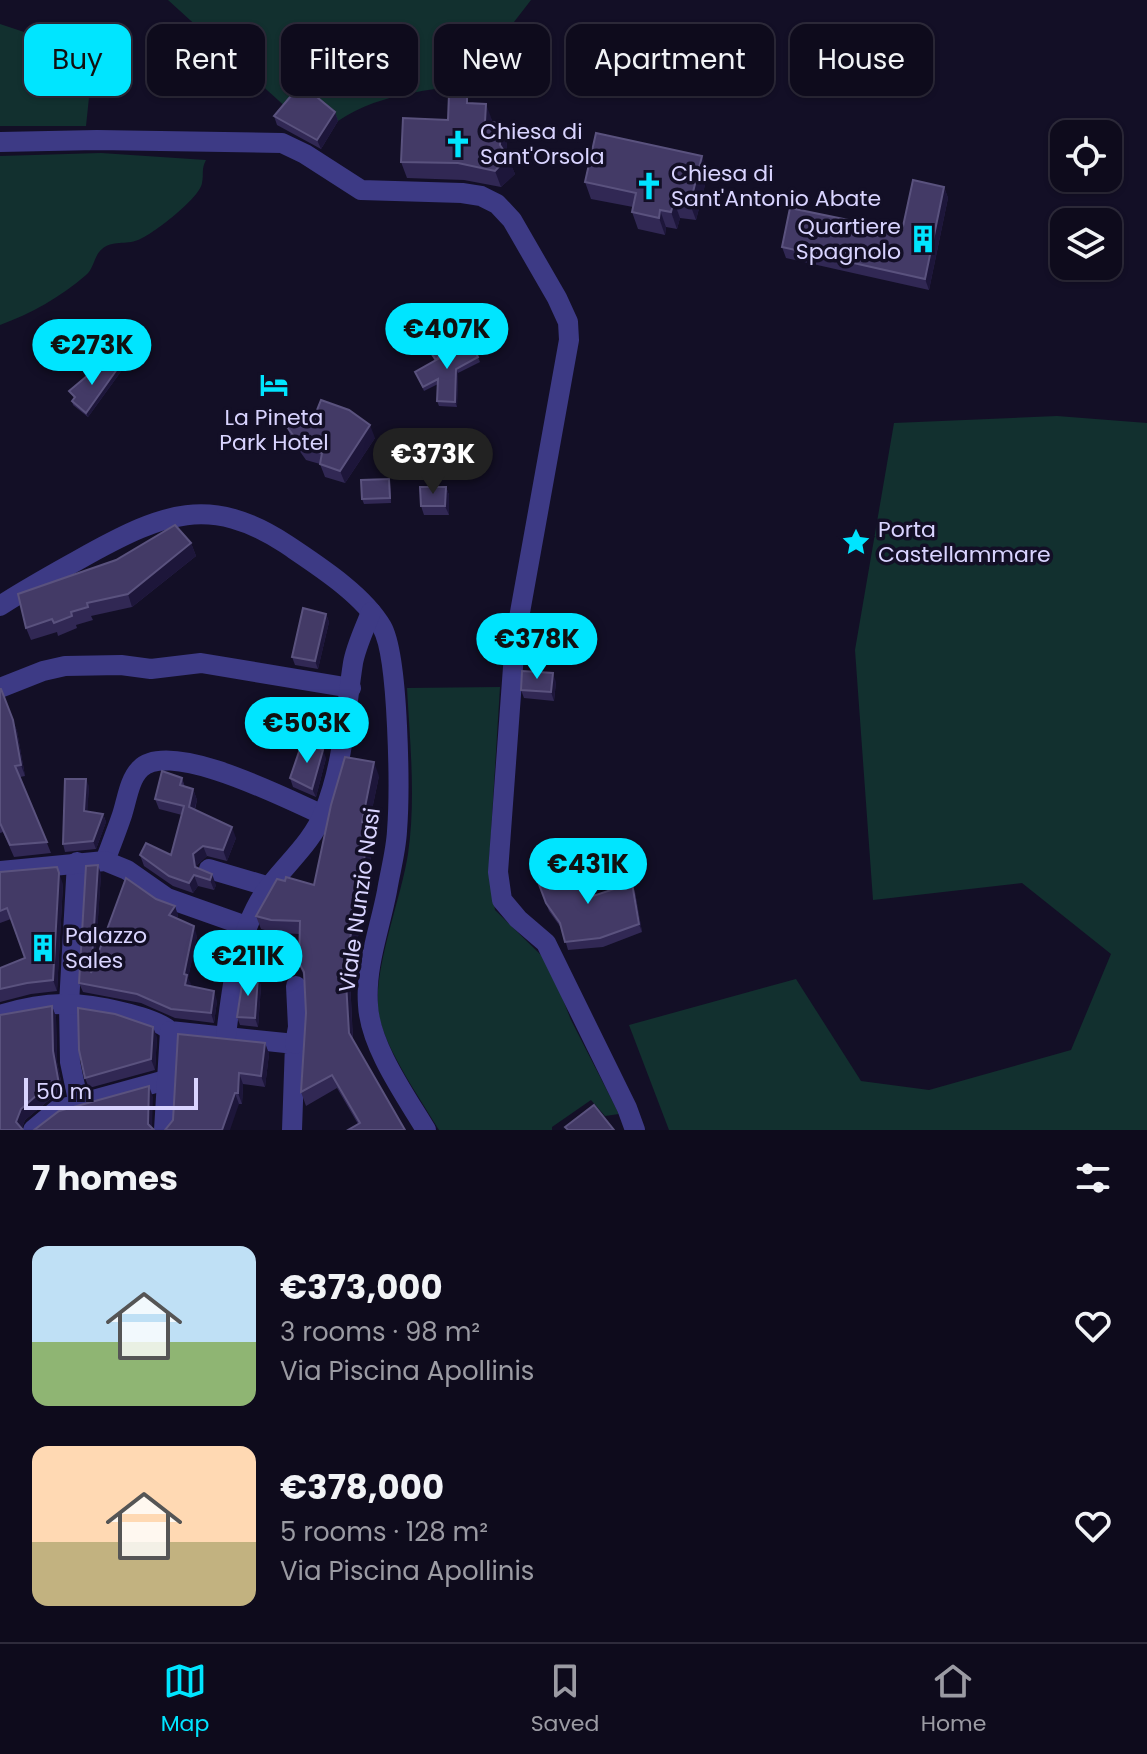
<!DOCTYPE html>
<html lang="en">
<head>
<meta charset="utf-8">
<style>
	body { margin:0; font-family:Poppins,sans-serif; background:#1c1929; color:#f1f3f6; height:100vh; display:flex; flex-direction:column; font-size:30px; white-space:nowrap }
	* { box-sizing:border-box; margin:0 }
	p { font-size:26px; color:#9b9ba3 }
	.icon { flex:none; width:44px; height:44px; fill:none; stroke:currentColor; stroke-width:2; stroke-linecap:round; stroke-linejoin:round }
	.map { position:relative; height:1130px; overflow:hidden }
	.panel { display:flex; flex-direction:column; background:#0e0b1c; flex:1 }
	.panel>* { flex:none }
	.guide { position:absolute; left:24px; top:24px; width:1100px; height:72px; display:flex; gap:16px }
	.fabs { position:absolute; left:1050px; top:120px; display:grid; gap:16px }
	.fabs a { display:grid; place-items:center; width:72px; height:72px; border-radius:16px; background:#0e0b1c; box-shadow:0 2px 6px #0004,0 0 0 2px #2e2b3b; font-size:40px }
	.scale { position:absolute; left:24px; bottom:20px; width:174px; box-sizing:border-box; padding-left:8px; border:4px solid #d9d4ff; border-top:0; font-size:22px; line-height:28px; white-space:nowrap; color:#d9d4ff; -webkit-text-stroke:6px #130f26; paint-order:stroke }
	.price { position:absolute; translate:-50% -68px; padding:0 18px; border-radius:28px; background:#00e5ff; color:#111; font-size:26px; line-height:52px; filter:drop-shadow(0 2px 4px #0008) }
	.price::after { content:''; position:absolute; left:50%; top:48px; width:24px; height:18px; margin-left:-12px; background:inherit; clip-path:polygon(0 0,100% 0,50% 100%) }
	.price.selected { background:#222; color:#fff }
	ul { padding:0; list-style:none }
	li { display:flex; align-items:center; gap:24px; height:200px; padding:0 32px }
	li span { display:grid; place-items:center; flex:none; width:224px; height:160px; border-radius:16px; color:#555 }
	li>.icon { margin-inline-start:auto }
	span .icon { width:96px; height:96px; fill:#fffc; stroke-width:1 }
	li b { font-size:34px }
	h2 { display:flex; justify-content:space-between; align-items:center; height:96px; padding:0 32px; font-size:34px }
	.pill { padding:0 28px; border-radius:16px; background:#0e0b1c; box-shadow:0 2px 6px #0004,0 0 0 2px #2e2b3b; font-size:28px; line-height:72px }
	.pill.selected { background:#00e5ff; color:#111 }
	.tabs { display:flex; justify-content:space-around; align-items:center; height:112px; border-top:2px solid #2e2b3b; background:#0e0b1c; font-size:22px; color:#9b9ba3 }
	.tabs a { display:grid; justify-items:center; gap:4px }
	.tabs .selected { color:#00e5ff }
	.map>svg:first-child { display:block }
</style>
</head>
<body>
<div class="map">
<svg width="1147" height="1130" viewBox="0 0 1147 1130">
	<rect width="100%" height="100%" fill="#130f26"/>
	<g fill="#12302f">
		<path d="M168,0H531L507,31L494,83C442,88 382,91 338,121L289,110Z"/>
		<path d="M0,24L63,45L92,69L86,126H0Z"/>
		<path d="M101,153L206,160C201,169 204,174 202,183C200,198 152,235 138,240C126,245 112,240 102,249C94,255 94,269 86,275C61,297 30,314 0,325V156Z"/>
		<path d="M1057,416L1147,423V1130H669L629,1025L796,979L861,1081L929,1090L1071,1050L1111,954L1022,883L873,900L855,650L894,423Z"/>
		<path d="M500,687L489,865L495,910L542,956L556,982L571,1020L619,1114L605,1116L591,1100L552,1127V1130H439C421,1100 386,1050 379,1016C371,974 401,900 408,854C416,799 410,743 407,688Z"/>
	</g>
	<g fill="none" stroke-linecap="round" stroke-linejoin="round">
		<g stroke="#3d3a85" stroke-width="20">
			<path d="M0,142L97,140L282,143L305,154L361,190L462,193L481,196L497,204L512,220L557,298L568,322L569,340L515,640L498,872L502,900L518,919L546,943L627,1108L635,1130"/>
			<path d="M0,606C29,587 59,571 89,554C162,514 210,494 286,544C317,565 363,594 382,627C399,657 400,793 397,831C396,851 390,872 387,891C380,928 365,967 368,1005C370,1046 405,1095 426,1130"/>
			<path d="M0,688L43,671L65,666L121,665L151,669L201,663L351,688"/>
			<path d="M105,861C111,845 117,830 122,815C127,800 129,780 140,769C169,738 289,800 323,815"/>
			<path d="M77,862L69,1004L70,1062L79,1105"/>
			<path d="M209,869L270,887"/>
			<path d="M0,871L105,861L127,870L167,898L246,926"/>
			<path d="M0,1015C22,1008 45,1003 68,1004C91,1004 155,1016 170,1031L295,1044L292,1130"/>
			<path d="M226,1035C232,988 237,936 263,895C282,867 312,844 324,812C344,763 345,714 353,663C356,646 365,628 371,612"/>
			<path d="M295,1044L298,1027L296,986"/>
			<path d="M33,1130L57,1110L166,1080"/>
			<path d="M164,1130L170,1031"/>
		</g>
	</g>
	<g fill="#312854">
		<path d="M470,103L492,120V123L507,140L506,154L515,174L501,187L464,180L407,178L401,162Z"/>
		<path d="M335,112L338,121L321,149L277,125L274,116Z"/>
		<path d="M708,173L696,220L680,218L677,229L666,227L665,235L638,229L632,212L633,207L591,199L585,182Z"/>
		<path d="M944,187L948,198L929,290L786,258L782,247L902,231Z"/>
		<path d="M477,313L479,318L446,355L478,357L480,362L458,373L457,407L439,406L437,401L438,384L424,391L415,372L435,361L423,341Z"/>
		<path d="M122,370L88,417L73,405L72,401L74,398L69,391Z"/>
		<path d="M287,427L375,438L345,483L325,477L320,464L306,460L292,440Z"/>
		<path d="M484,449L475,478L460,465L457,454Z"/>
		<path d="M389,479L390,483L391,503L364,504L362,499Z"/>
		<path d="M446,487L449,495V515H424L421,506Z"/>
		<path d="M191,543L196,556L132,607L91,616L93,620L76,625L77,628L58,636L57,632L31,640L26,628Z"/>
		<path d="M326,614L329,622L318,669L295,665L292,657Z"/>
		<path d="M556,682L554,701L524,698L521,690Z"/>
		<path d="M0,689L17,731L25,776L20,777L51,853L14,857L3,832L0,833Z"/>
		<path d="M326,758L316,797L293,787L290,778Z"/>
		<path d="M379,776L369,824L373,837L368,884L350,979L353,1041L405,1130L358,1124L337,1088L306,1106L301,1092L306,1013L304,977L299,963L300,934L276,933L261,929L256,916L285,881L314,885Z"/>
		<path d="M182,778L185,787L193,789L197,800L195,810L236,838L227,861L207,856L197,865V868L216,885L214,890L198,886L193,893L173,886L144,866L140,855H171L182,815L159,809L155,799Z"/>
		<path d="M89,786L87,812L103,814L106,822L96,849L65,852L63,844Z"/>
		<path d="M0,872L63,884L57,991L31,994L0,1002V968L25,958L11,919L0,923Z"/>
		<path d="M101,874L95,960L156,899L175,906L178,916L176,919L197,936L188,978L190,986L217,1001L214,1023L175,1018L141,1003L83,992L79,983Z"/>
		<path d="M589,877L594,895L635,892L642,932L603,947L568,950L562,929L549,911L537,879Z"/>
		<path d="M258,977L261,986L258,1027L240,1025L237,1017Z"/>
		<path d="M52,1006L56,1017L57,1062L64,1095L49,1100L25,1120L22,1128L0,1130Z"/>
		<path d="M157,1037L155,1070L89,1088L85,1078Z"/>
		<path d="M265,1043L269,1054L265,1087L243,1084L242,1104H239L165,1130Z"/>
	</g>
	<g fill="#1d163a">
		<path d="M486,104L492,120L491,139L485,122Z"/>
		<path d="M335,112L338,121L321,149L317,140Z"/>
		<path d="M501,123L507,140L506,160L508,157L515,174L501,187L495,171L500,145Z"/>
		<path d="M702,156L708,173L696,220L690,204Z"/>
		<path d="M944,187L948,198L929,290L925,279Z"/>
		<path d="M674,201L680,218L677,229L671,212Z"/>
		<path d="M660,210L666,227L665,235L659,218Z"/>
		<path d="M477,313L479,318L437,364L436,360Z"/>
		<path d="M120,365L122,370L88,417L86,413Z"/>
		<path d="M456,369L458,373L457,407L455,402Z"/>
		<path d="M370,425L375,438L345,483L340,471Z"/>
		<path d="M482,445L484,449L475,478L474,474Z"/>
		<path d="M446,487L449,495V515L445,506Z"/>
		<path d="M191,543L196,556L132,607L128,594Z"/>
		<path d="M326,614L329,622L318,669L315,661Z"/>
		<path d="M553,673L556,682L554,701L551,692Z"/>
		<path d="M13,720L17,731L25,776L21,765Z"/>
		<path d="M323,750L326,758L316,797L312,789Z"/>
		<path d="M374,762L379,776L369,824L373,837L368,884L350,979L353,1046L349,1033L345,965L362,822Z"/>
		<path d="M86,779L89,786L87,819L84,811Z"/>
		<path d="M193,789L197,800L192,817L189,807Z"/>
		<path d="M103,814L106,822L96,849L93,841Z"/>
		<path d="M232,827L236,838L227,861L223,850Z"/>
		<path d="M203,846L207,856L197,865L199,877L195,867L193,854Z"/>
		<path d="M98,865L101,874L94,982L91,973Z"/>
		<path d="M59,873L63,884L57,991L53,980Z"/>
		<path d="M212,874L216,885L214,890L210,880Z"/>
		<path d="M194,875L198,886L193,893L189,883Z"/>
		<path d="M632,883L635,892L642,932L639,924Z"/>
		<path d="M175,906L178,916L172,925L169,915Z"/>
		<path d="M194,926L197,936L188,978L191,984L189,994L185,985L184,974Z"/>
		<path d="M258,977L261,986L258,1027L255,1018Z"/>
		<path d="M214,991L217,1001L214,1023L211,1013Z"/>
		<path d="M52,1006L56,1017L57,1062L64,1095L59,1084L53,1051Z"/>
		<path d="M153,1027L157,1037L155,1070L151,1059Z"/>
		<path d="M265,1043L269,1054L265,1087L261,1076Z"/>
		<path d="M239,1073L243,1084L242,1104L238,1093Z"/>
		<path d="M149,1086L153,1097L152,1130L148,1124Z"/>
		<path d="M45,1088L49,1100L25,1120L21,1130L16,1122L21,1109Z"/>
		<path d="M235,1093L239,1104L230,1130H222Z"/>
	</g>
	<g fill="#433a66" stroke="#5a527e" stroke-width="2">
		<path d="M301,84L335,112L317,140L274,116Z"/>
		<path d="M449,94H467V103L486,104L485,122L501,123L500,145L508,157L495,171L458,163L401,162L403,118L448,120Z"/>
		<path d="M596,133L702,156L690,204L674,201L671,212L660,210L659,218L632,212L636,193L585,182Z"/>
		<path d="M913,180L944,187L925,279L782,247L790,208L902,231Z"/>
		<path d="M475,311L477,313L436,360L423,341Z"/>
		<path d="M470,341L478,357L456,369L455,402L437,401L438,379L423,387L415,372Z"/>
		<path d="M120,365L86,413L72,401L75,397L69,391L93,371Z"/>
		<path d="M321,400L349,410L370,425L340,471L320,464L322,453L302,447L287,427L306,413L315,415Z"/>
		<path d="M470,431L482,445L474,474L459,461L460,455L457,454L459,441Z"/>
		<path d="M389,479L390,498L362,499L361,480Z"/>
		<path d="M420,487H446L445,506H421Z"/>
		<path d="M175,525L191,543L128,594L87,603L88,607L71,612L72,616L54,623L52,619L26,628L18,594L116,560Z"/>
		<path d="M303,608L326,614L315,661L292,657Z"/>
		<path d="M522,671L553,673L551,692L521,690Z"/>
		<path d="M0,689H1L13,720L21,765L15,766L47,842L10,845L0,823Z"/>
		<path d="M302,743L323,750L312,789L290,778Z"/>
		<path d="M345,757L374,762L362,822L368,824L363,871L345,965L349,1033L405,1130H348L360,1123L332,1075L301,1092L306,1013L304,972L299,963L300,921L271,920L256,916L277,879L285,881L286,877L314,885L331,805Z"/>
		<path d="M162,771L182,778L180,785L193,789L189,807L232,827L223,850L203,846L193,854L195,867L212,874L210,880L194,875L189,883L169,876L140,855L146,843L171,855L184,806L155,799Z"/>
		<path d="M65,779H86L84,811L103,814L93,841L63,844Z"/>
		<path d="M98,865L91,973L126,878L156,899L175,906L169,915L194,926L184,974L187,975L185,985L214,991L211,1013L171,1009L137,994L79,983L86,866Z"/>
		<path d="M57,867L59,873L53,980L27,983L0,989V968L25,958L7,908L0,911V872Z"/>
		<path d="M586,868L593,896L632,883L639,924L600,938L565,942L560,923L546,903L537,879Z"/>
		<path d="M258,977L255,1018L237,1017L243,978Z"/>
		<path d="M52,1006L53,1051L59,1084L45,1088L21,1109L16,1122L23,1130H0V1015Z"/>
		<path d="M78,1008L115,1014L153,1027L151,1059L85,1078L79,1050Z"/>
		<path d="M178,1034L265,1043L261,1076L239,1073L238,1093H235L222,1130H165L173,1120Z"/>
		<path d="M149,1086L148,1124L154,1130H34L59,1111Z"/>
		<path d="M594,1105L614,1130H568L565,1127Z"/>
	</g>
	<defs>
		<symbol id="church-bare" viewBox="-9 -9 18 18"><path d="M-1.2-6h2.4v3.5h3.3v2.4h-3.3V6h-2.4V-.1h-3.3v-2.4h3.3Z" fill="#00e5ff" stroke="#130f26" stroke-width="2.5" paint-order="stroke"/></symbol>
		<symbol id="building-bare" viewBox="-9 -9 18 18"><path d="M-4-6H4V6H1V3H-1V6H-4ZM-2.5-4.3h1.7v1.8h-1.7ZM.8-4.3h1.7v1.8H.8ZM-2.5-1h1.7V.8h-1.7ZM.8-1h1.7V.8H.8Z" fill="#00e5ff" stroke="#130f26" stroke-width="2.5" paint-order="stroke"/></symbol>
		<symbol id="hotel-bare" viewBox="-9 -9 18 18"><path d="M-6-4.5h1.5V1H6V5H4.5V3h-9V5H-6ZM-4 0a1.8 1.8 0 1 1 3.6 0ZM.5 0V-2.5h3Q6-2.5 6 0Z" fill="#00e5ff" stroke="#130f26" stroke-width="2.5" paint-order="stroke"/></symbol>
		<symbol id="sight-bare" viewBox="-9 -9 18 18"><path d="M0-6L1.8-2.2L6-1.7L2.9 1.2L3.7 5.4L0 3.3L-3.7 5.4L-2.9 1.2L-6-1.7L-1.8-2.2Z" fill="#00e5ff" stroke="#130f26" stroke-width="2.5" paint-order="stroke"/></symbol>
	</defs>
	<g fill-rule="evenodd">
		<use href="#church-bare" x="438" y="124" width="40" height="40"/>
		<use href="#church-bare" x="629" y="166" width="40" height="40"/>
		<use href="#building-bare" x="903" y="219" width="40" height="40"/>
		<use href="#hotel-bare" x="254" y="365" width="40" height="40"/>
		<use href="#sight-bare" x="836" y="522" width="40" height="40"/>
		<use href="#building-bare" x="23" y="928" width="40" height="40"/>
	</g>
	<g text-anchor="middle" stroke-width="7" stroke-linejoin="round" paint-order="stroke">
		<g font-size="22" fill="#d9d4ff" stroke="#130f26" text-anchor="start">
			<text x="480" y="139">Chiesa di<tspan x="480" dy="25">Sant'Orsola</tspan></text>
			<text x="671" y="181">Chiesa di<tspan x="671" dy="25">Sant'Antonio Abate</tspan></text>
			<text x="901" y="234" text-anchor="end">Quartiere<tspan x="901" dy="25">Spagnolo</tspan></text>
			<text x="274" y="425" text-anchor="middle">La Pineta<tspan x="274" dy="25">Park Hotel</tspan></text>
			<text x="878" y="537">Porta<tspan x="878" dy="25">Castellammare</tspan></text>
			<text x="65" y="943">Palazzo<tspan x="65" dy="25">Sales</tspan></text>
		</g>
		<g font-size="22" fill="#d9d4ff" stroke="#130f26">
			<text transform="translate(359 900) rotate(-82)" y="8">Viale Nunzio Nasi</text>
		</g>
	</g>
</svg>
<div class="fabs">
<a><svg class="icon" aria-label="locate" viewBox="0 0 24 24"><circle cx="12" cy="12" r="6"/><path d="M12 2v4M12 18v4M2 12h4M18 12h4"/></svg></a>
<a><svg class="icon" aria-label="layers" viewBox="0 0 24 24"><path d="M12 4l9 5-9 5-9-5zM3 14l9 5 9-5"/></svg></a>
</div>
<div class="scale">50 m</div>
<b class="price" style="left:447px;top:371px">€407K</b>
<b class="price" style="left:92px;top:387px">€273K</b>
<b class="price selected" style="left:433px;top:496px">€373K</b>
<b class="price" style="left:537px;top:681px">€378K</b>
<b class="price" style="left:307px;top:765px">€503K</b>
<b class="price" style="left:588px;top:906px">€431K</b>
<b class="price" style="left:248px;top:998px">€211K</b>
<div class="guide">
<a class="pill selected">Buy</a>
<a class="pill">Rent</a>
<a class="pill">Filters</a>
<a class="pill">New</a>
<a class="pill">Apartment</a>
<a class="pill">House</a>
</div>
</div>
<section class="panel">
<h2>7 homes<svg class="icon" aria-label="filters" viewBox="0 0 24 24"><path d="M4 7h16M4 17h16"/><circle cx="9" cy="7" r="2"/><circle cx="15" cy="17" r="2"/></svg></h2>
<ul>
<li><span style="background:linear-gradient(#bfe0f5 60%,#8fb573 0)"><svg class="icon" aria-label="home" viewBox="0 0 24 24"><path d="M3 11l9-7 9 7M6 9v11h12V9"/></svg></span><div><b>€373,000</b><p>3 rooms · 98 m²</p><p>Via Piscina Apollinis</p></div><svg class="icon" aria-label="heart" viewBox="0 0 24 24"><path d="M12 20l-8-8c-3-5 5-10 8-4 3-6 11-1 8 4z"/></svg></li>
<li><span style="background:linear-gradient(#ffd9b3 60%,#c2b280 0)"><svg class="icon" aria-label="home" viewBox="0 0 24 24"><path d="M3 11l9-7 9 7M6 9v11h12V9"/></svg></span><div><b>€378,000</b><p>5 rooms · 128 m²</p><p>Via Piscina Apollinis</p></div><svg class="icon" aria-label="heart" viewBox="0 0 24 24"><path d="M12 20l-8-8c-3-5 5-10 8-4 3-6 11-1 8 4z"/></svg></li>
</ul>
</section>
<nav class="tabs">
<a class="selected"><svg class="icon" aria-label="map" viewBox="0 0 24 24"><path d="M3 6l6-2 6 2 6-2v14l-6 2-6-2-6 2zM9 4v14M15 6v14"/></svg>Map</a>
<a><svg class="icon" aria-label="saved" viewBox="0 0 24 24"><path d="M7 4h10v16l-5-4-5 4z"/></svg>Saved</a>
<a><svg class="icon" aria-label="home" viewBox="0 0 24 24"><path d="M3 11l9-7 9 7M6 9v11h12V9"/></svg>Home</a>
</nav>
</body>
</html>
